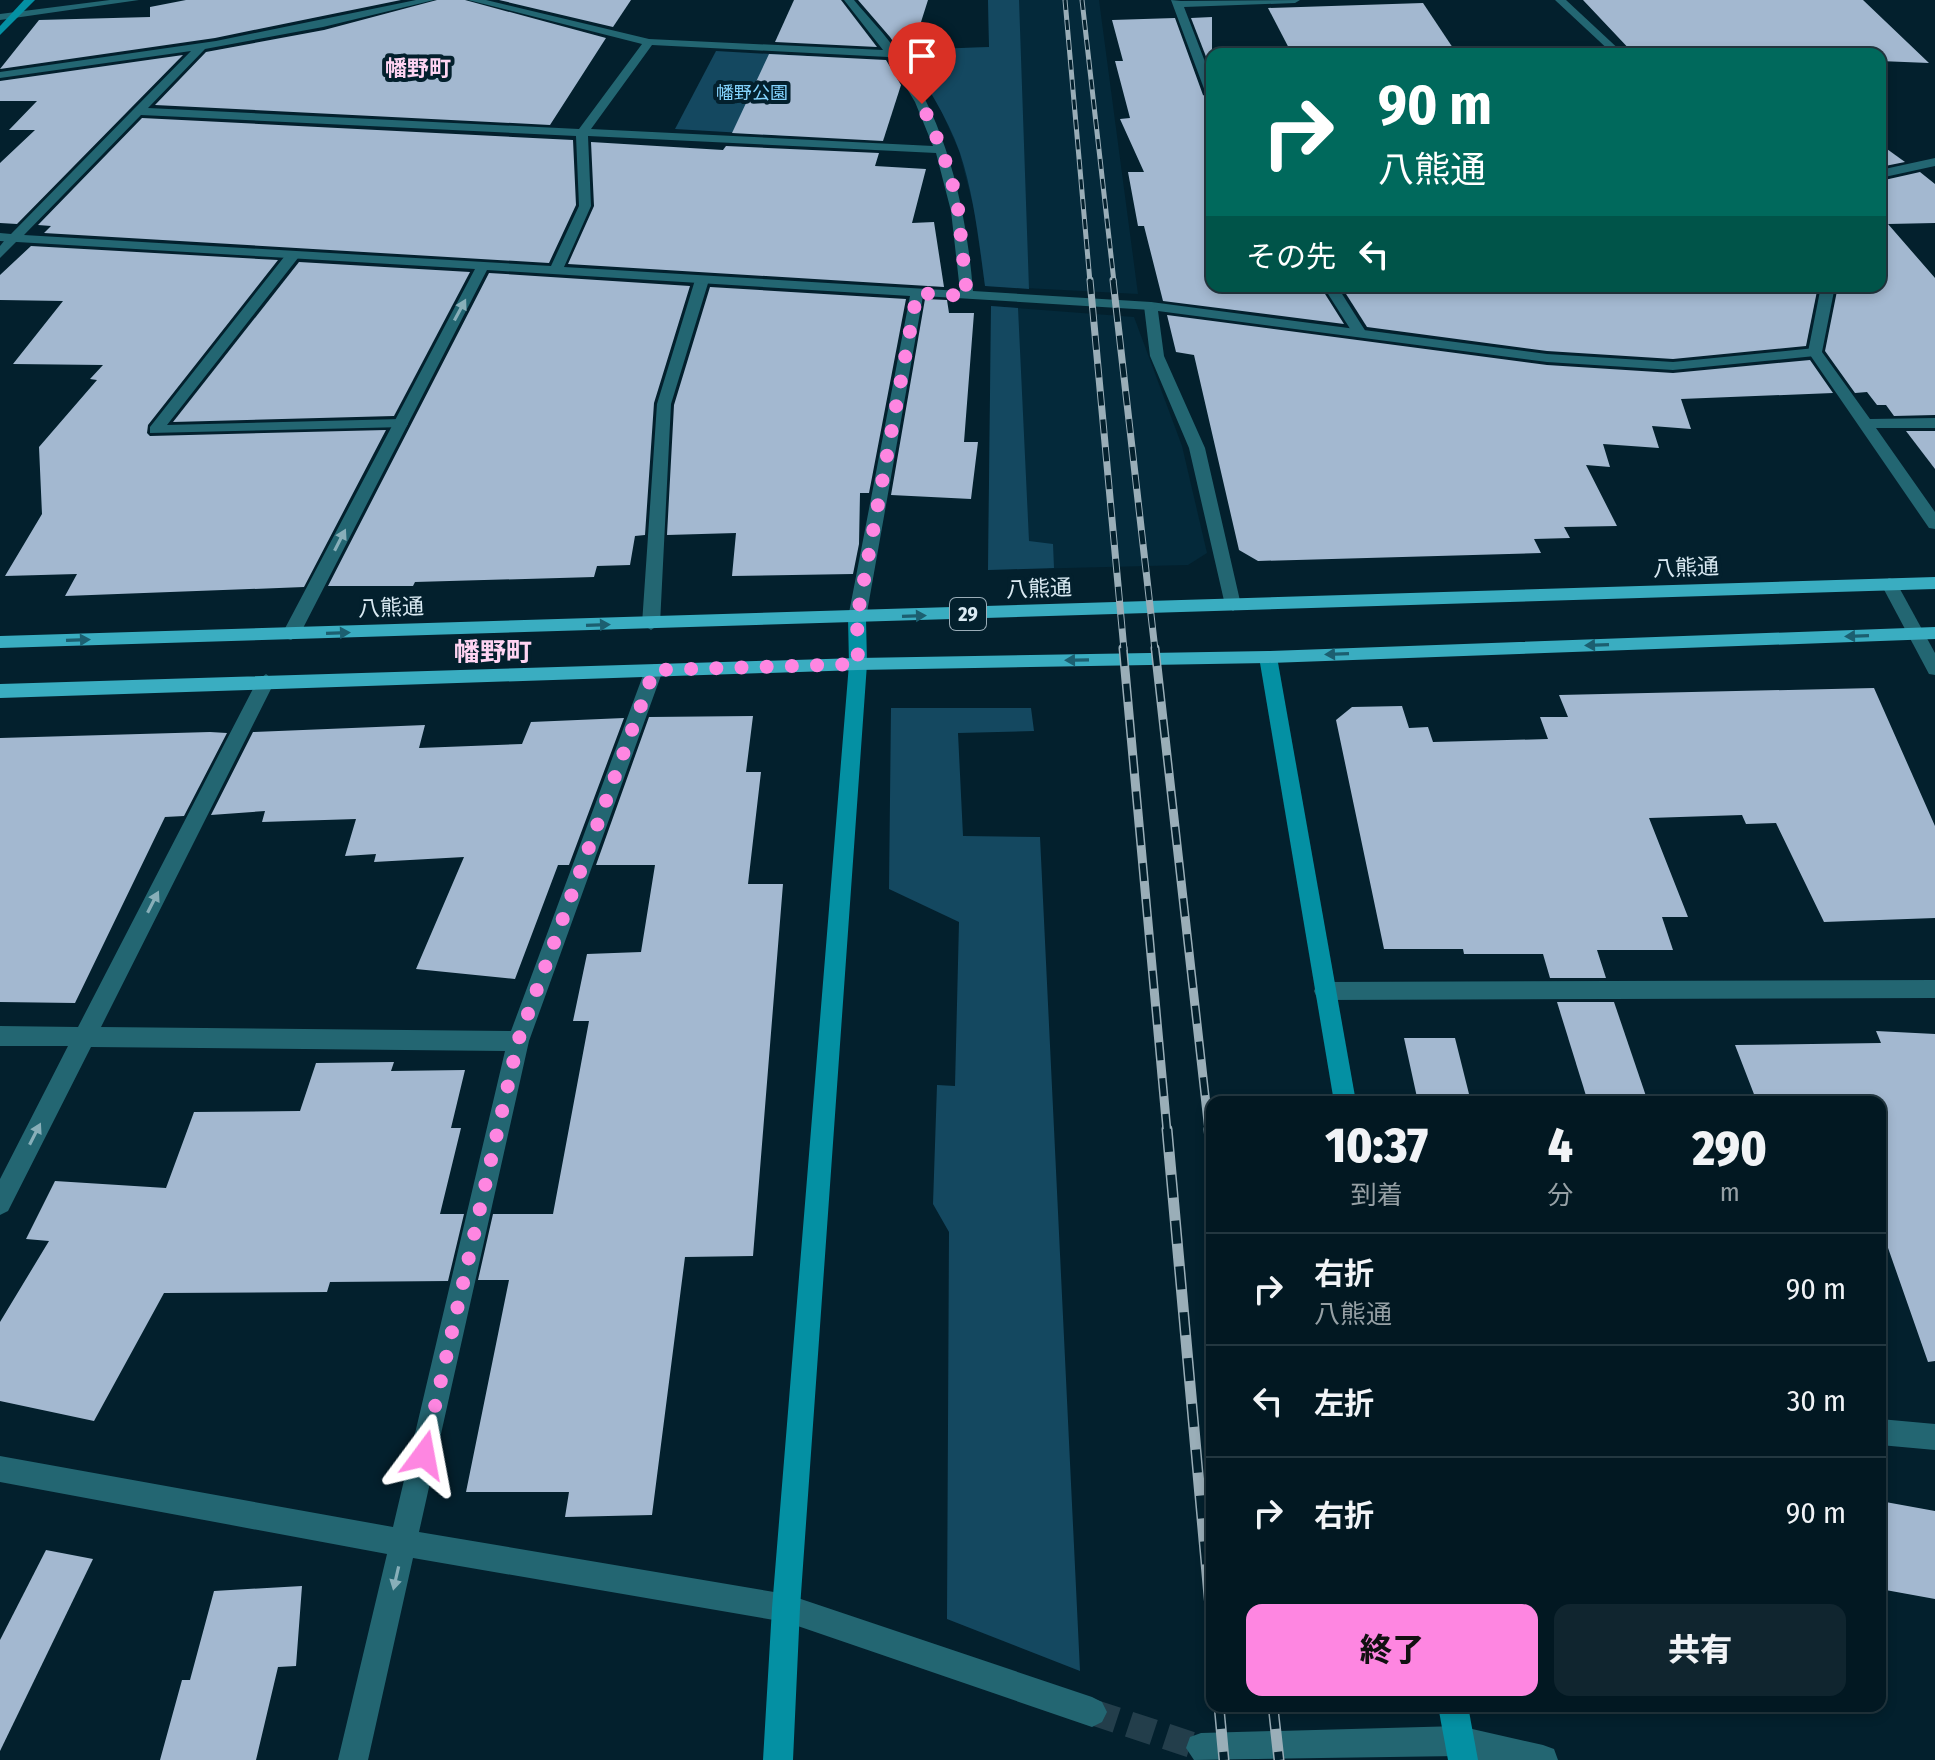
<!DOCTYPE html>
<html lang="ja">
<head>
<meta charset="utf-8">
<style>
  body { margin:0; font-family:"Fira Sans Condensed","Noto Sans JP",sans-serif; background:#10252f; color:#f1f3f6; height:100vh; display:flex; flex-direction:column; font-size:30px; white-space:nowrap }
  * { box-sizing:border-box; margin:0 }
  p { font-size:26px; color:#96a0a5 }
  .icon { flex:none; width:44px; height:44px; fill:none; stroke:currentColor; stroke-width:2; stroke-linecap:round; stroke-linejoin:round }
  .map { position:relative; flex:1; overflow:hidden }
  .details { position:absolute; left:1206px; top:1096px; width:680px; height:616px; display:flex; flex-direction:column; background:#021822; border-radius:16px; box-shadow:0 4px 12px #0003,0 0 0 2px #233740 }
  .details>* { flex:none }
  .banner { position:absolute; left:1206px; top:48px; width:680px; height:244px; border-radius:16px; box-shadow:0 4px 12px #0003,0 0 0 2px #233740; background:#00695c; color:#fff; overflow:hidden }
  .pin { position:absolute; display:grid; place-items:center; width:68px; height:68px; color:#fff; margin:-82px -34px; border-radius:50% 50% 50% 0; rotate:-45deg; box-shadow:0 0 8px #0007 }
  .pin .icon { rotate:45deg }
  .me { position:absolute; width:88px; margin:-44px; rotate:13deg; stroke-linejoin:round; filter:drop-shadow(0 0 6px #0008) }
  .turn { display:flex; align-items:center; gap:28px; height:168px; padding:0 40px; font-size:36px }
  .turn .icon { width:104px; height:104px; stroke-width:2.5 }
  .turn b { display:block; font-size:56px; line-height:68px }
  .then { display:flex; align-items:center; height:76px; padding:0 40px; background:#0003; gap:16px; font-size:30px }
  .eta { display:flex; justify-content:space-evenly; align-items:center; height:136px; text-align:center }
  .eta b { font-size:48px; font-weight:800; line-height:56px }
  .action { display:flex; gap:16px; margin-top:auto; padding:16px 40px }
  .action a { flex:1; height:92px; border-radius:16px; background:#fe86e1; color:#111; font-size:32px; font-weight:800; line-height:92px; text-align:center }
  .action a+a { background:#10252f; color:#f1f3f6 }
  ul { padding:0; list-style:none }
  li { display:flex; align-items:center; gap:24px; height:112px; padding:0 40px; border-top:2px solid #233740 }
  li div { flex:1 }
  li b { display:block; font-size:30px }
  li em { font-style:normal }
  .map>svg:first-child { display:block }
  .built { fill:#04293a }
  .green { fill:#144860 }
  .building { fill:#a3b8d0 }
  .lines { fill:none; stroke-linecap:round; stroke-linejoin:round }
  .street-tunnel { stroke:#233e4b; stroke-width:26; stroke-dasharray:26 13; stroke-linecap:butt }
  .lane { fill:#236672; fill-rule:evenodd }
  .street { fill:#236672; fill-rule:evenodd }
  .secondary { fill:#0490a3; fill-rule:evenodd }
  .primary { fill:#3aadc1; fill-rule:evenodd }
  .rail-far3-casing { stroke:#9aaeb8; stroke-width:5 }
  .rail-far2-casing { stroke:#9aaeb8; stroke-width:7 }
  .rail-far1-casing { stroke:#9aaeb8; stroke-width:9 }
  .rail-casing { stroke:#9aaeb8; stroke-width:11 }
  .rail-far3 { stroke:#03202d; stroke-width:3; stroke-dasharray:10; stroke-linecap:butt }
  .rail-far2 { stroke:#03202d; stroke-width:5; stroke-dasharray:14; stroke-linecap:butt }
  .rail-far1 { stroke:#03202d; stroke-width:6; stroke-dasharray:18; stroke-linecap:butt }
  .rail { stroke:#03202d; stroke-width:8; stroke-dasharray:23; stroke-linecap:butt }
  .oneway { fill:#88afb9 }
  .oneway2 { fill:#1c5f70 }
  .route { stroke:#fe86e1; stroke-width:14; stroke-dasharray:0 25.2 }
  .labels { text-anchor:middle; stroke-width:8; stroke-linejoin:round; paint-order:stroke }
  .far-park-label { font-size:18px; fill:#85d5ff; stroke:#03202d }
  .shield { fill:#03202d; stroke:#9aadb8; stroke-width:2 }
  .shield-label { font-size:20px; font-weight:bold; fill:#daeaf3 }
  .far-quarter-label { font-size:22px; font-weight:bold; fill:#fed4f2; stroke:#03202d }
  .street-label { font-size:22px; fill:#daeaf3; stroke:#03202d }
  .quarter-label { font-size:26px; font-weight:bold; fill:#fed4f2; stroke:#03202d }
</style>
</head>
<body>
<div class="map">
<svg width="1935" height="1760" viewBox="0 0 1935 1760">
  <rect width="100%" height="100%" fill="#03202d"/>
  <!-- built -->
  <g class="built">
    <path d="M988,0H1099L1138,294L985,286L974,209L959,151L936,99L904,50L989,47Z"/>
    <path d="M991,306L1134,317L1182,446L1207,553L1188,565L988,570Z"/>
  </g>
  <!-- green -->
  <g class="green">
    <path d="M988,0H1019L1029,289L985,286C979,241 974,196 960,153C947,116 925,83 904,50L989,47Z"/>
    <path d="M716,51L825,57L793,136L675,129Z"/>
    <path d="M991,306L1018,308L1029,541L1053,544L1054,568L988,570Z"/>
    <path d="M891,708H1031L1034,731L958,733L963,836L1040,837L1080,1671L947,1619L949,1232L933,1204L937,1085L955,1086L959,922L889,889Z"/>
  </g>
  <!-- building -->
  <g class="building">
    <path d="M186,0H401L215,38L0,69L39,20L150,17V7Z"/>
    <path d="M437,0H465L606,38L550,125L155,105L206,52L324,30Z"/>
    <path d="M499,0H631L613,27Z"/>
    <path d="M794,0H841L877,47L775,42Z"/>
    <path d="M858,0H928L908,63L890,37Z"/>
    <path d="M1583,0H1863L1929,63L1880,61V54H1634Z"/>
    <path d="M1423,3L1457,54H1292L1268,8Z"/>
    <path d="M1212,17V72L1191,18Z"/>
    <path d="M1175,18L1203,95L1212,100V286H1320L1344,324L1163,301L1144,226H1138L1128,172H1144L1120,119L1130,118L1115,61H1123L1112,20Z"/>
    <path d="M769,54L886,60L901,85L883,141L732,133Z"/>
    <path d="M183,55L17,224L0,223V163L35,130H9L37,101H0V81Z"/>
    <path d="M142,118L573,140L576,205L549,263L44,233L51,226L38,225Z"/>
    <path d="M591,142L723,150L726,146L879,153L875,166L926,169L912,223L934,222L944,287L568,264L594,206Z"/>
    <path d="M1880,144L1905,162L1880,167Z"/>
    <path d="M1920,172L1935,184V223L1888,224L1935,278V415L1894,416L1886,405H1877L1867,392L1855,393L1825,351L1838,286H1880V181Z"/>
    <path d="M31,246L278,260L148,425L147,433L150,436L386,430L304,587L65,596L77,574L5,576L42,514L39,447L97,380L90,379L103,365L13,364L63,301L0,300V275Z"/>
    <path d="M299,262L470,272L394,416L173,422Z"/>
    <path d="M489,273L690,286L654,403L645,535L635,536L630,565L597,566L594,577L415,582L413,586H328Z"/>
    <path d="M1341,286H1818L1806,346L1673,359L1547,351L1367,327Z"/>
    <path d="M710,287L906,299L869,493H860L859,544L853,574L732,576L736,533L667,535L674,405Z"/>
    <path d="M925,299L947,300L949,313H974L964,442H978L971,499L891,495Z"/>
    <path d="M1167,315L1547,365L1673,373L1810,360L1833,393L1681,399L1691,429L1652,426L1659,448L1603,444L1610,467L1586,465L1617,526L1564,527L1570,538L1534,539L1541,553L1258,561L1239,550L1194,355L1176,352Z"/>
    <path d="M1906,431H1935V469Z"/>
    <path d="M1874,688L1935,826V918L1824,922L1776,823L1746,824L1742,815L1649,818L1688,917H1662L1673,950H1597L1606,978H1550L1543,954H1464L1463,949H1384L1336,720L1352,707L1402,706L1409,728L1428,727L1433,742L1548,739L1540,717H1568L1559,695Z"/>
    <path d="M753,716L746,772H761L748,884H783L753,1256L685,1257L652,1515L565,1517L569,1492H466L509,1280H478L493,1214H553L589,1021H573L587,954L641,952L655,865H596L649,717Z"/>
    <path d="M624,718L569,865H558L515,979L416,969L464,857L374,862L376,854L345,856L356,819L262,822L265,811L211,815L253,732L425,725L419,748L522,744L531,722Z"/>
    <path d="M210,732L227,733L184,816L165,817L75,1003L0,1002V738Z"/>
    <path d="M1557,1002H1614L1648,1102H1588Z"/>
    <path d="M1876,1031L1935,1034V1361L1928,1362L1880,1225V1102H1757L1735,1045L1881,1043Z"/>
    <path d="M1404,1038H1455L1471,1102H1418Z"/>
    <path d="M394,1062L391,1071L465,1070L451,1128H461L440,1214H464L448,1281L330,1282L327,1292L164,1293L94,1421L0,1401V1322L49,1241L26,1239L55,1181L166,1188L194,1112L300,1111L316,1063Z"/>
    <path d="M1880,1501L1935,1511V1599L1880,1589Z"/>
    <path d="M46,1550L93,1559L0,1751V1640Z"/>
    <path d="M302,1586L296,1666L278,1667L256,1760H160L182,1680H190L214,1591Z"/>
  </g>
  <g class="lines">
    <!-- street-tunnel -->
    <path class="street-tunnel" d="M1092,1712L1201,1748"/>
    <!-- lane -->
    <g class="lane">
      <path d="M1935,158V166L1880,178V170Z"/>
      <path d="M9,235L20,238L0,258V246Z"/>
      <path d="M293,251L300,255L298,258L167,425L401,419L408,424L406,427L150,433V427L288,252Z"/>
      <path d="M702,276L709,280L671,404L660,624L651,630L642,624L657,404L695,280Z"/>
      <path d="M1151,302L1547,354L1673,362L1815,348L1822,352L1815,356L1673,370L1547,362L1158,311L1164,356L1205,448L1241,605L1233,611L1225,605L1189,448L1150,356L1144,306Z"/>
    </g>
    <!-- street -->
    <g class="street">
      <path d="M110,0H139L0,20V14Z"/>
      <path d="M416,0H434L323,27L205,49L148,108L579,129L642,44L468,0H486L649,39L883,50L844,0H854C868,17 885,34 897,52C946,121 966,205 973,291L1151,302L1158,306L1151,310L923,296L866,618L857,624L848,618L910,296L487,270L300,634L291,640L285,638L282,634L475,269L0,241V233L11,234L191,51L0,78V72L216,41ZM652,45L888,57L915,102L933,146L591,129ZM141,115L576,136L579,206L551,266L24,235ZM588,136L936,153L951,211L960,291L564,267L591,206Z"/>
      <path d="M1171,0L1181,1L1300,0L1295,3L1184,7L1212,80V97L1206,94Z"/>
      <path d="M1555,0H1566L1624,54H1613Z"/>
      <path d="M1323,286H1337L1366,332L1364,335H1354Z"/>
      <path d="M1821,286H1835L1822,352L1870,419L1935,418V428H1876L1935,512V529L1929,528L1808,352Z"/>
      <path d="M1889,578L1895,580L1935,653V675L1929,674L1881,584Z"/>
      <path d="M654,664L663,670L529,1041L419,1532L786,1594L1092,1697L1102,1702L1107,1712L1102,1722L1092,1727L786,1622L413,1558L368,1760H338L387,1554L0,1482V1456L393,1527L505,1051L91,1047L8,1211L0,1215V1179L68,1046H0V1026L78,1027L257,681L266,674L275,681L101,1027L511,1031L645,670Z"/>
      <path d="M1935,980V998L1325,1000L1317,998L1314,991L1317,984L1325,982Z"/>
      <path d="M1880,1419L1935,1424V1450L1880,1445Z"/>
      <path d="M1459,1726L1543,1745L1554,1749L1558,1760H1477L1459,1756L1194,1760L1186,1748L1190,1737L1201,1733Z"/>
    </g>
    <!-- secondary -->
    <g class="secondary">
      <path d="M24,0H35L0,35V26Z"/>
      <path d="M857,612L866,618L867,664L800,1608L793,1760H763L772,1608L849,664L848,618Z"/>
      <path d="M1268,651L1277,657L1356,1102H1334L1259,657Z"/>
      <path d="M1438,1706H1468L1478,1760H1448Z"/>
    </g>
    <!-- primary -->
    <g class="primary">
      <path d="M1935,577V589L0,648V636Z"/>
      <path d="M1935,627V639L1268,663L858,670L0,698V684L858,658L1268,651Z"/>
    </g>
    <defs>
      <g id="rail-far3">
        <path d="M1065,0L1090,282"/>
        <path d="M1082,0L1114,282"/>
      </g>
      <g id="rail-far2">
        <path d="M1090,280L1124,650"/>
        <path d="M1113,280L1155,650"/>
      </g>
      <g id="rail-far1">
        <path d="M1123,648L1167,1131"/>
        <path d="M1155,648L1209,1131"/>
      </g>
      <g id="rail">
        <path d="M1167,1129L1212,1629"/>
        <path d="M1209,1129L1212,1160"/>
        <path d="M1219,1706L1224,1760"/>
        <path d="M1273,1706L1279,1760"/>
      </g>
    </defs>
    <!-- rail-far3 casing -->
    <use href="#rail-far3" class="rail-far3-casing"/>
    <!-- rail-far2 casing -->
    <use href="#rail-far2" class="rail-far2-casing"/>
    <!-- rail-far1 casing -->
    <use href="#rail-far1" class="rail-far1-casing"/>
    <!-- rail casing -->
    <use href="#rail" class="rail-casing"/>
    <!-- rail-far3 -->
    <use href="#rail-far3" class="rail-far3"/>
    <!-- rail-far2 -->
    <use href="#rail-far2" class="rail-far2"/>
    <!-- rail-far1 -->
    <use href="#rail-far1" class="rail-far1"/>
    <!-- rail -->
    <use href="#rail" class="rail"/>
  </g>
  <!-- one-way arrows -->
  <defs><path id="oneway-solid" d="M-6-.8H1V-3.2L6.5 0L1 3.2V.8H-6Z" transform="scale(2)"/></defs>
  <g class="oneway">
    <use href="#oneway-solid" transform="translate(460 310) rotate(-62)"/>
    <use href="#oneway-solid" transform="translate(340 540) rotate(-63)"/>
    <use href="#oneway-solid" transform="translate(153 902) rotate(-63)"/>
    <use href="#oneway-solid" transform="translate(35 1134) rotate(-63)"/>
    <use href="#oneway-solid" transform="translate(396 1578) rotate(103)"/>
  </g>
  <g class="oneway2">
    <use href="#oneway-solid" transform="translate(914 616) rotate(-2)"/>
    <use href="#oneway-solid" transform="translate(598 625) rotate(-2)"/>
    <use href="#oneway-solid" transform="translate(338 633) rotate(-2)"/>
    <use href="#oneway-solid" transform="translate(1857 636) rotate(178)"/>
    <use href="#oneway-solid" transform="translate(78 640) rotate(-2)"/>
    <use href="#oneway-solid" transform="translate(1597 645) rotate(178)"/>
    <use href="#oneway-solid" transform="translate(1337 654) rotate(178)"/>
    <use href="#oneway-solid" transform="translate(1077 660) rotate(179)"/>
  </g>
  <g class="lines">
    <!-- route -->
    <path class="route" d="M424,1455L518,1041L654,670L858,664L857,618L917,293L967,296L957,199L942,150L922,104"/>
  </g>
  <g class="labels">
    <!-- far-park labels -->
    <g class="far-park-label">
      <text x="752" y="99">幡野公園</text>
    </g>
    <!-- shield labels -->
    <rect class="shield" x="950" y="598" width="36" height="32" rx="6"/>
    <g class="shield-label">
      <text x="968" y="621">29</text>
    </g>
    <!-- far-quarter labels -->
    <g class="far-quarter-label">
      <text x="418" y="76">幡野町</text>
    </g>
    <!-- street labels -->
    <g class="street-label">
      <text transform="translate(1686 567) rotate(-2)" y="8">八熊通</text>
      <text transform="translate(1039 588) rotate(-2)" y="8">八熊通</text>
      <text transform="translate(391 607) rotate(-2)" y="8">八熊通</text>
    </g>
    <!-- quarter labels -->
    <g class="quarter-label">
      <text x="493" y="661">幡野町</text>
    </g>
  </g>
</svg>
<div class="pin" style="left:922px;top:104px;background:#d93025"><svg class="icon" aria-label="arrive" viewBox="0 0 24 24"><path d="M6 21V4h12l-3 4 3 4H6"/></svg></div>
<svg class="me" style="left:424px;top:1455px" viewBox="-20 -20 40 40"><path d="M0-17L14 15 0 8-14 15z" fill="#fe86e1" stroke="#fff" stroke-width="4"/></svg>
<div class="banner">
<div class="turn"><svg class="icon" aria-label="right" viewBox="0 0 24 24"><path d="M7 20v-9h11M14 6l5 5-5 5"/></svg><div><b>90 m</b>八熊通</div></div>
<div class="then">その先<svg class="icon" aria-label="left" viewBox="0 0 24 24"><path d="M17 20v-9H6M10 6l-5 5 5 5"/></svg></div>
</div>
<section class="details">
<div class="eta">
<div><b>10:37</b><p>到着</p></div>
<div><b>4</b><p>分</p></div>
<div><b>290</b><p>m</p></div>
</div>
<ul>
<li><svg class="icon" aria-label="right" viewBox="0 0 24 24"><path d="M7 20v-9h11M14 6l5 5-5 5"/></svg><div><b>右折</b><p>八熊通</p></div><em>90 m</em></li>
<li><svg class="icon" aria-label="left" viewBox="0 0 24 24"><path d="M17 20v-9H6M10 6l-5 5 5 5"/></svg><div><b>左折</b></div><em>30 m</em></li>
<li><svg class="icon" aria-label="right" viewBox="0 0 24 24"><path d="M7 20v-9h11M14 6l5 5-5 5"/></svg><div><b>右折</b></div><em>90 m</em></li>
</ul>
<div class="action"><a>終了</a><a>共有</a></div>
</section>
</div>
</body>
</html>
